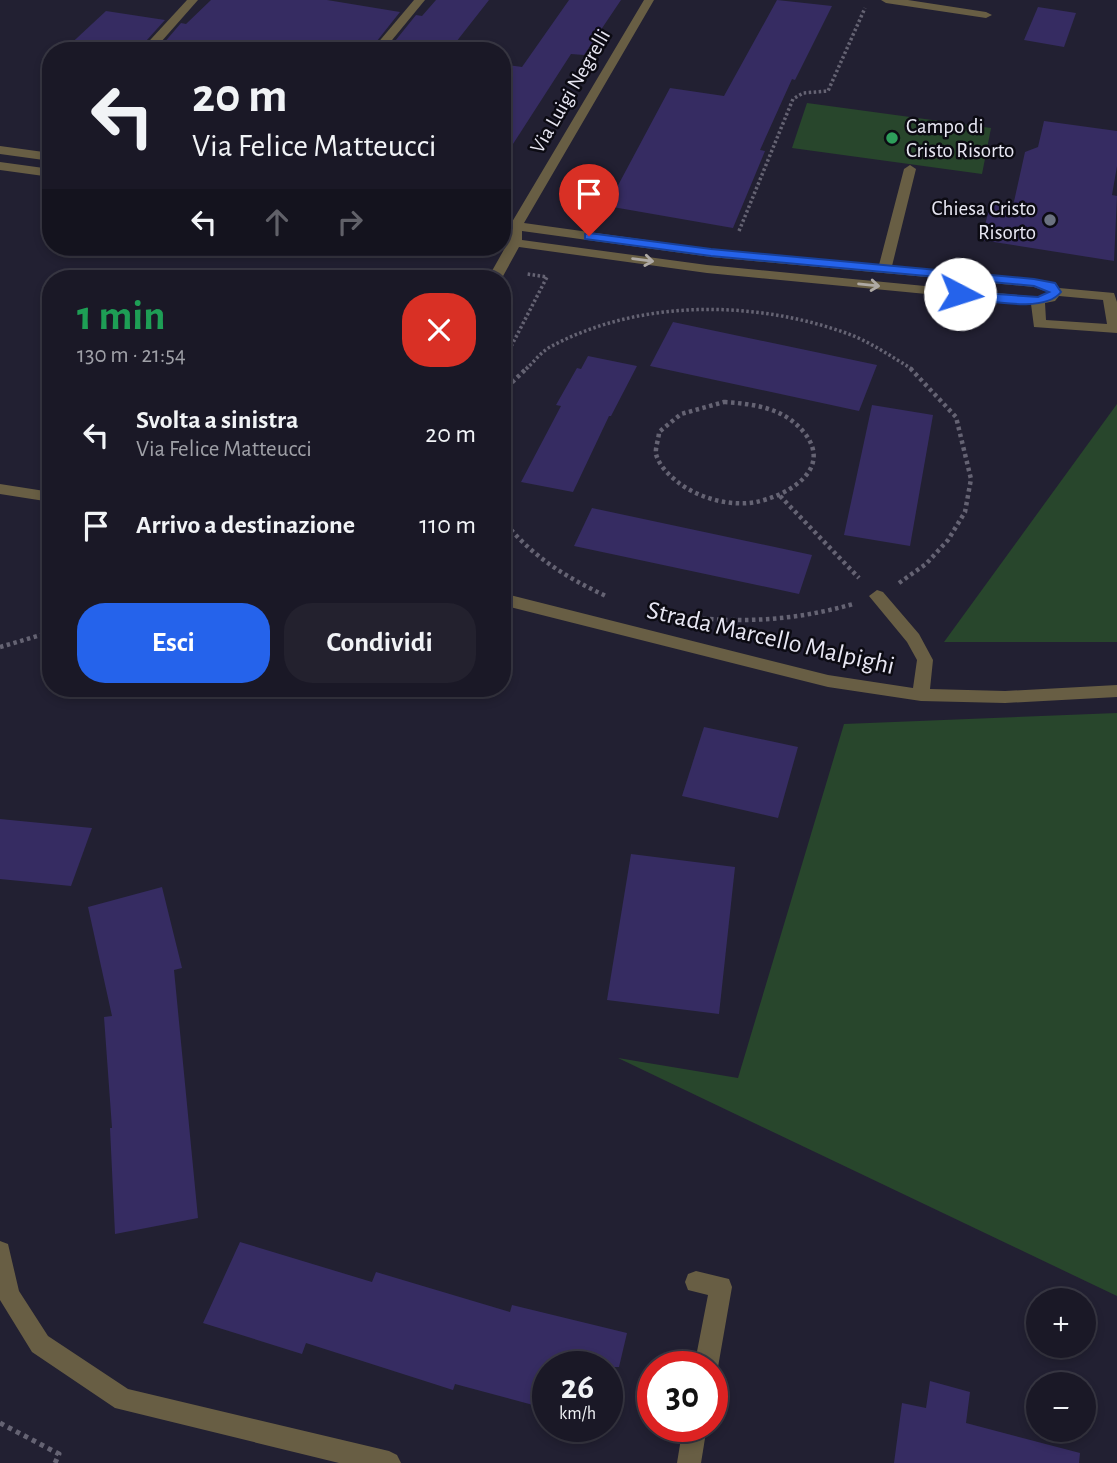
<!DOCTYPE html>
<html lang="it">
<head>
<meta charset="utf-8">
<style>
  body { margin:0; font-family:"Alegreya Sans",sans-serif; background:#23212e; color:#f1f3f6; height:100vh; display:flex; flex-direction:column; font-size:26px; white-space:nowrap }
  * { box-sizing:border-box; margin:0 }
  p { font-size:23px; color:#9fa0a7 }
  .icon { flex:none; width:38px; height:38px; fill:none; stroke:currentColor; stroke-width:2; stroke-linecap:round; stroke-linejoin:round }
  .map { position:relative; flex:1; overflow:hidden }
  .drawer { position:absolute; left:42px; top:270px; width:469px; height:427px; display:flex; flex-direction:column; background:#1a1826; border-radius:28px; box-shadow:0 4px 10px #0003,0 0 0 2px #383743 }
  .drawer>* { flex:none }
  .top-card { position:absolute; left:42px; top:42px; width:469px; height:214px; border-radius:28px; box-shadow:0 4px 10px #0003,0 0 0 2px #383743; background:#1a1826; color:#f1f3f6; overflow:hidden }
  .tools { position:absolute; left:1026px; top:1288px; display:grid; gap:14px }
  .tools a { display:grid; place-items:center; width:70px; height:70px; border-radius:50%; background:#1a1826; box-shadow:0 4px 10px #0003,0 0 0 2px #383743; font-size:35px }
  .speed { position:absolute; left:532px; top:1351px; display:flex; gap:14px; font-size:35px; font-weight:700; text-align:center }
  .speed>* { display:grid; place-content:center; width:91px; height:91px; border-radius:50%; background:#1a1826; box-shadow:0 4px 10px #0003,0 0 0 2px #383743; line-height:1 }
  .speed small { font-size:18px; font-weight:400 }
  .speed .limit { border:10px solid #d22; background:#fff; color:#111 }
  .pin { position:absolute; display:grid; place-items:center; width:60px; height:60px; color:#fff; margin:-72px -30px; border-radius:50% 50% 50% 0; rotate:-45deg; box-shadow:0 0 7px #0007 }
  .pin .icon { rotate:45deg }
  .me { position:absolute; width:77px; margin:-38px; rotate:95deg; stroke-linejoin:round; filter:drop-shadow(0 0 5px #0008) }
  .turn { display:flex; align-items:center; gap:24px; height:147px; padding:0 35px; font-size:32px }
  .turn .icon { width:91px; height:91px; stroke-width:2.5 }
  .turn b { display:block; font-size:49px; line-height:60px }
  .lanes { display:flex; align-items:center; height:66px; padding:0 35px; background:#0003; justify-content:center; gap:35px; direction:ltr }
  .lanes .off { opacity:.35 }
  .round { display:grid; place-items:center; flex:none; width:74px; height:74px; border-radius:28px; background:#23212e }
  .headline { display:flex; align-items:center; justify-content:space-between; height:119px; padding:0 35px }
  h1 { font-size:42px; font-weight:700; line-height:52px; color:#1e9e55 }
  .button { display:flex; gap:14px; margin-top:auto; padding:14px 35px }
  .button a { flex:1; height:80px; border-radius:28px; background:#2563eb; color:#fff; font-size:28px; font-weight:700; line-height:80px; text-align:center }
  .button a+a { background:#23212e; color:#f1f3f6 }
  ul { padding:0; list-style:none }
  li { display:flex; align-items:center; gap:21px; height:91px; padding:0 35px }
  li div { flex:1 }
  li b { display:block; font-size:26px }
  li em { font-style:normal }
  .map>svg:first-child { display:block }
  .green { fill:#28462c }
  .building { fill:#362c62 }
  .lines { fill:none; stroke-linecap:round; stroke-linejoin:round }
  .path-far2 { stroke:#656373; stroke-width:3.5; stroke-dasharray:2.5 2.5; stroke-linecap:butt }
  .path-far1 { stroke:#656373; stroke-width:4.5; stroke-dasharray:3.5 3.5; stroke-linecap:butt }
  .path { stroke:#656373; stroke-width:5; stroke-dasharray:4.5 4.5; stroke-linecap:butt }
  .minor { fill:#685e44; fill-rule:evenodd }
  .oneway { stroke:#aea9a4 }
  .route { fill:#2563eb; stroke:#184099; stroke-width:2 }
  .leisure-dot { fill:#2e9e5b; stroke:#0c0b13; stroke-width:2.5 }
  .worship-dot { fill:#6b7280; stroke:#0c0b13; stroke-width:2.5 }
  .labels { text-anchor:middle; stroke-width:5; stroke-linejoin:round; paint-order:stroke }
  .far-street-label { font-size:21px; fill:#e8e7f3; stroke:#0c0b13 }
  .far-poi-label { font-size:21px; fill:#e8e7f3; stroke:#0c0b13; text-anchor:start }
  .street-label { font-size:26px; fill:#e8e7f3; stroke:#0c0b13 }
</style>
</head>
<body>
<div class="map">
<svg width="1117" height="1463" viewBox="0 0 1117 1463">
  <rect width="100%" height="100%" fill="#222032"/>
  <!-- green -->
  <g class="green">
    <path d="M807,103L991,128L982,174L792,148Z"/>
    <path d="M1117,404V642H944Z"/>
    <path d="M1117,713V1296L618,1058L738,1078L844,724Z"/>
  </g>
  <!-- building -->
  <g class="building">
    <path d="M211,0H327L400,12L369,51H157L181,23L186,24Z"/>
    <path d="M436,0H489L449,51H387L416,15L422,16Z"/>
    <path d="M569,0H621L584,55L571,54L502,161V64L522,67Z"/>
    <path d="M777,0L832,6L795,80L792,79L760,150L765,151L733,228L607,206L670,88L724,96Z"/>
    <path d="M1038,7L1076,13L1064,47L1024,40Z"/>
    <path d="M106,11L165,20L137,51H63Z"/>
    <path d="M1044,121L1117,131V166L1112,195L1117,196L1114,261L981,240L991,202L1013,206L1025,152L1038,147Z"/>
    <path d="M673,322L877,365L859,411L650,366Z"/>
    <path d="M588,356L637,366L611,416H609L573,492L521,482L561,406L556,405L577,368L581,369Z"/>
    <path d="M872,405L933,415L910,546L844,535Z"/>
    <path d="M592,508L812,555L799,594L574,546Z"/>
    <path d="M704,727L798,747L778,818L682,796Z"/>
    <path d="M0,819L92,828L71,886L0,879Z"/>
    <path d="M631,854L735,867L719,1014L607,1000Z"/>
    <path d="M162,887L182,968L174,970L198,1218L115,1234L110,1128H112L104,1017L112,1016L88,907Z"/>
    <path d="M240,1242L372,1282L376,1272L510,1312L512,1305L627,1333L619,1367H548V1409L455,1384L453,1390L306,1343L302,1354L203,1323Z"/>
    <path d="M930,1381L970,1392L966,1423L1080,1453L1079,1463H894L902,1403L926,1408Z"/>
  </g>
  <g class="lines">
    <!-- path-far2 -->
    <g class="path-far2">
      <path d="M739,231L793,99L803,93L828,91L865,8"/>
      <path d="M502,364L547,277L527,274"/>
      <path d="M526,369C534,362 541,352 550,347C639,299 753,300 846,333C869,341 892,357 912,369"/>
    </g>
    <!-- path-far1 -->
    <g class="path-far1">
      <path d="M502,392L528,367"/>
      <path d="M724,402C755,404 786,408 806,435C832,471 786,496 756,502C730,507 699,498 679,483C670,476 659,466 656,454C655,448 659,438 659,432L681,414Z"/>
      <path d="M780,496L859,578"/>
      <path d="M502,519C530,555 565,577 606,596"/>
      <path d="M899,583L926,564L948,540L965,512L971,479L956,417L909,367"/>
      <path d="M696,618C750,623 801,619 853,604"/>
      <path d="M0,647L51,632"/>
    </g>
    <!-- path -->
    <path class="path" d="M0,1423L59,1454L55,1463"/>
    <!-- minor -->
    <g class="minor">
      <path d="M187,0H198L153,51H140Z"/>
      <path d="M414,0H425L383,51H371Z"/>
      <path d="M644,0H654L524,223L711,249L879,265L904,169L910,165L916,169L892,266L1034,279L1056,283L1059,288L1114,293L1117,302V333L1034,327L1031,304L707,273L519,247L502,278H488L506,246L502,245V237L509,238V229L502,228V220L512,222ZM522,231L711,257L1034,287L1048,292L1038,297L707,265L522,240ZM1059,296L1103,300L1107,324L1046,320L1045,303L1055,301Z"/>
      <path d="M881,0H908L986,12L992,15L986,18L886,3Z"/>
      <path d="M0,146L51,153V161L0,154Z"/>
      <path d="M0,162L51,169V177L0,170Z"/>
      <path d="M0,484L51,492V502L0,494Z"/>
      <path d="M877,590L883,592L919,634L933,660L930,689L1005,691L1117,685V697L1005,703L921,701L828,687L502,605V593L828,675L913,688L917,660L907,642L869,596Z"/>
      <path d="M0,1241L8,1244L19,1291L48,1336L128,1389L389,1451L397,1455L401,1463H339L115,1408L32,1352L0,1300Z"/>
      <path d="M696,1271L729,1279L732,1287L718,1367L712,1376V1367H694L708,1295L688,1290L685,1282L688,1274Z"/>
      <path d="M683,1426H707L701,1463H677Z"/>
    </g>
  </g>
  <!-- one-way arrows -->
  <defs><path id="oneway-shaft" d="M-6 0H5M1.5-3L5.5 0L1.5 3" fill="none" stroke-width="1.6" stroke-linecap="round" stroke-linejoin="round" transform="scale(1.75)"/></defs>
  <g class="oneway">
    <use href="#oneway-shaft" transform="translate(643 260) rotate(8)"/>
    <use href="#oneway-shaft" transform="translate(869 285) rotate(6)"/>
  </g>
  <!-- route -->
  <path class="route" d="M589,233L711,249L1034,279L1055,283L1061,292C1044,314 987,300 960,298L956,296V291L1038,297L1049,292L1034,286L711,256L585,239V234Z"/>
  <!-- markers -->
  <circle class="leisure-dot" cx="892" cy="138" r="7"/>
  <circle class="worship-dot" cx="1050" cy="220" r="7"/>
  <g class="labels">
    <!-- far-street labels -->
    <g class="far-street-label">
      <text transform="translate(570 91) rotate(-60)" y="7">Via Luigi Negrelli</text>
    </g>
    <!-- far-poi labels -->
    <g class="far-poi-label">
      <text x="906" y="133">Campo di<tspan x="906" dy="24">Cristo Risorto</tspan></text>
      <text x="1036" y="215" text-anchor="end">Chiesa Cristo<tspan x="1036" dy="24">Risorto</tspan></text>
    </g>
    <!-- street labels -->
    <g class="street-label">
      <text transform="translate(771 637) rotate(13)" y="9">Strada Marcello Malpighi</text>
    </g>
  </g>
</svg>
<div class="tools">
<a>+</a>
<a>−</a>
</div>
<div class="speed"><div>26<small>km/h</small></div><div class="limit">30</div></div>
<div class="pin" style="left:589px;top:236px;background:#d93025"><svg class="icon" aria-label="arrive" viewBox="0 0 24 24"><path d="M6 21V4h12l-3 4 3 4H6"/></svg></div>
<svg class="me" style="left:960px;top:294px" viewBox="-20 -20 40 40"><circle r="19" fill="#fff"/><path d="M0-13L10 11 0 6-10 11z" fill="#2563eb"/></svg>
<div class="top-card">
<div class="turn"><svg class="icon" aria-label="left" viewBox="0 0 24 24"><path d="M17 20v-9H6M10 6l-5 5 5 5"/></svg><div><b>20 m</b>Via Felice Matteucci</div></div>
<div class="lanes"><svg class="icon" aria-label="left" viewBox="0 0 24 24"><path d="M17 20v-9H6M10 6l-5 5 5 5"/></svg><svg class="icon off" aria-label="ahead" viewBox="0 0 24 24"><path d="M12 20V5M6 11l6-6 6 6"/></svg><svg class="icon off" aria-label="right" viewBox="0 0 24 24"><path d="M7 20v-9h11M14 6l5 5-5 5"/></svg></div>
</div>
<section class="drawer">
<div class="headline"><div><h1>1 min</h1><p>130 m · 21:54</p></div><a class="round" style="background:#d93025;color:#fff"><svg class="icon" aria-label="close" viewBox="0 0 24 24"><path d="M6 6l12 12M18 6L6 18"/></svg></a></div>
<ul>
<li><svg class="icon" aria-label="left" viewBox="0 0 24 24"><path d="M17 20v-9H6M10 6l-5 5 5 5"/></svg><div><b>Svolta a sinistra</b><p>Via Felice Matteucci</p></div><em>20 m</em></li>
<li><svg class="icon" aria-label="arrive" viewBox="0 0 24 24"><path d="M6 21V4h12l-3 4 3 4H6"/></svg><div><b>Arrivo a destinazione</b></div><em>110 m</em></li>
</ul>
<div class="button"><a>Esci</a><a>Condividi</a></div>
</section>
</div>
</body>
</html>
